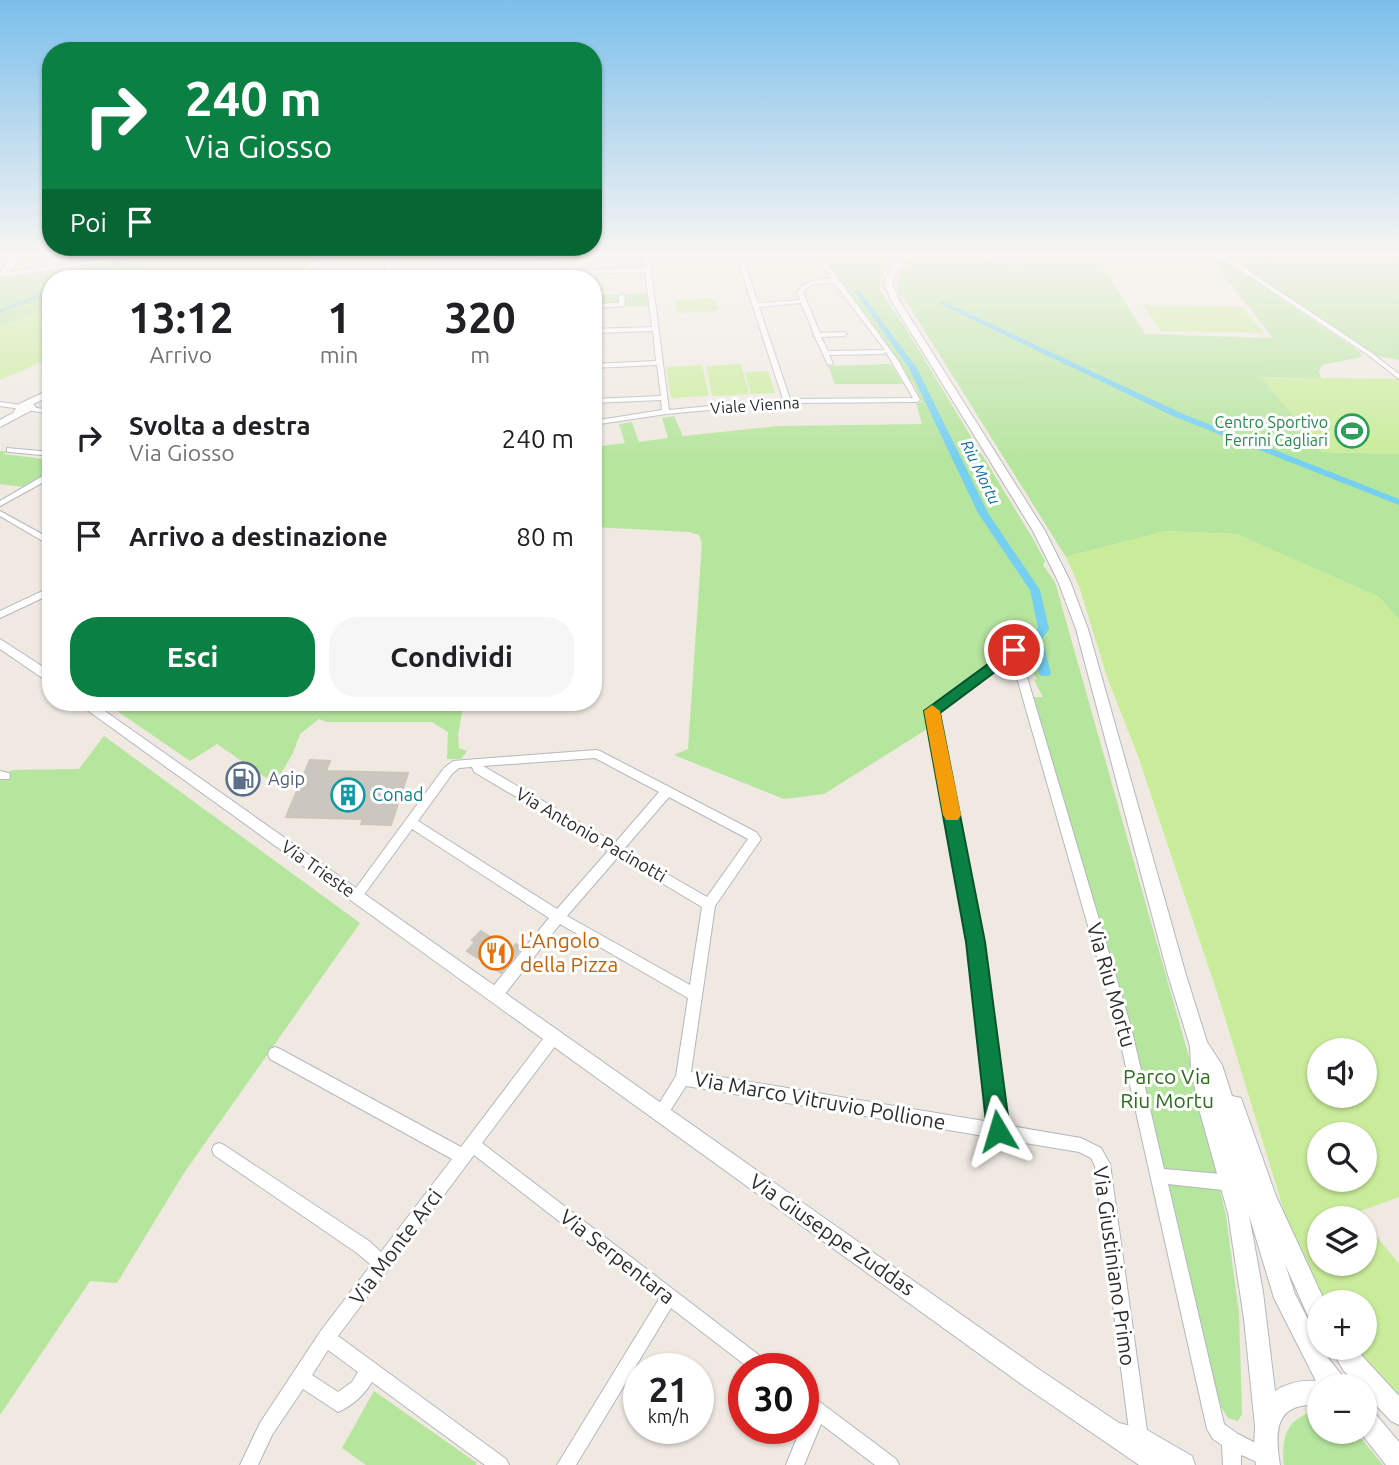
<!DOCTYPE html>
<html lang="it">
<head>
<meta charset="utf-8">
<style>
  body { margin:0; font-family:Ubuntu,sans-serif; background:#f6f6f6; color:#202124; height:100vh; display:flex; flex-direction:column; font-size:26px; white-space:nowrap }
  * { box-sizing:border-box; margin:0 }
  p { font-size:23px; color:#757577 }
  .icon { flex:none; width:38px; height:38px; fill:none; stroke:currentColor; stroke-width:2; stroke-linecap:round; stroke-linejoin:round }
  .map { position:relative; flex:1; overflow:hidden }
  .sheet { position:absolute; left:42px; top:270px; width:560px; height:441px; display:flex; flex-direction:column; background:#fff; border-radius:28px; box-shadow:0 2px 5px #0004 }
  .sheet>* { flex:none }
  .hud { position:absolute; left:42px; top:42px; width:560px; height:214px; border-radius:28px; box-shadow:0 2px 5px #0004; background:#0b8043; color:#fff; overflow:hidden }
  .buttons { position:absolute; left:1307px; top:1038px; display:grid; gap:14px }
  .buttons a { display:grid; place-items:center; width:70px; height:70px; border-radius:50%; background:#fff; box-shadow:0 2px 5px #0004; font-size:35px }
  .speed { position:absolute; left:623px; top:1353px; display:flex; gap:14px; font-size:35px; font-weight:700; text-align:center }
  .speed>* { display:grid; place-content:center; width:91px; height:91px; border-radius:50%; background:#fff; box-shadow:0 2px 5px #0004; line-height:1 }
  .speed small { font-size:18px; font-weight:400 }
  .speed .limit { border:10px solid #d22; background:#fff; color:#111 }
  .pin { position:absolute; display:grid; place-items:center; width:60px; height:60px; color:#fff; margin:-30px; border:4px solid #fff; border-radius:50%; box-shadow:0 2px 7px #0007 }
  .me { position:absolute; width:77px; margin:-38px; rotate:353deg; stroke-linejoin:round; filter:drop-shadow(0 0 5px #0008) }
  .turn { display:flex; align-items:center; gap:24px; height:147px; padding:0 28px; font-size:32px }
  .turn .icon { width:91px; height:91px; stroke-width:2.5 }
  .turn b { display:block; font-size:49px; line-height:60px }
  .then { display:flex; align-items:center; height:66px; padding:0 28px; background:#0003; gap:14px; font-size:26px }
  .eta { display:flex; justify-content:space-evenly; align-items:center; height:119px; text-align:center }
  .eta b { font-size:42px; font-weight:600; line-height:49px }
  .cta { display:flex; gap:14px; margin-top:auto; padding:14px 28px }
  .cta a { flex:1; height:80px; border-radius:28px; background:#0b8043; color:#fff; font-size:28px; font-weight:600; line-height:80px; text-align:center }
  .cta a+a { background:#f6f6f6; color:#202124 }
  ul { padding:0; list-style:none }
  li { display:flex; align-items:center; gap:21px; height:98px; padding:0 28px }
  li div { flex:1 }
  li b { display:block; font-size:26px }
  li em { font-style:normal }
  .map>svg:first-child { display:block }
  .green { fill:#b6e59e }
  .pitch { fill:#c9ec9a; fill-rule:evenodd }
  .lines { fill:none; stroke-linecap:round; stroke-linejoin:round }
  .stream { stroke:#75cff0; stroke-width:2 }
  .canal { fill:#75cff0; fill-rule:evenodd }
  .building { fill:#cbc7bf; stroke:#cbc5ba; stroke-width:2 }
  .street-casing { stroke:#b4b7c1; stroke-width:2 }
  .secondary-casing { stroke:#b4b7c1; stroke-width:2 }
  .street { fill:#fff; fill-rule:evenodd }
  .secondary { fill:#fff; fill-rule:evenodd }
  .route { fill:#0b8043; stroke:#07532c; stroke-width:2 }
  .slow { fill:#f59e0b }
  .labels { text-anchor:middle; stroke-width:6; stroke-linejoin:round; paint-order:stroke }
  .far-street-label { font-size:16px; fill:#2e2e2e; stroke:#fff }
  .far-leisure-label { font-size:16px; fill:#27864d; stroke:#fff; text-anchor:end }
  .far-water-label { font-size:16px; font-style:italic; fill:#0d6fa3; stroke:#fff }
  .service-label { font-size:18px; fill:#4e5e75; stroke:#fff; text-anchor:start }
  .culture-label { font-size:18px; fill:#0d838f; stroke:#fff; text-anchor:start }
  .street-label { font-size:18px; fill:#2e2e2e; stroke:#fff }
  .near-food-label { font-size:21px; fill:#c56008; stroke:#fff; text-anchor:start }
  .near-street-label { font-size:21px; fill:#2e2e2e; stroke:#fff }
  .near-park-label { font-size:21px; fill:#2c6e1b; stroke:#fff }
</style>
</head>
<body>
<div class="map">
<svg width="1399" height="1465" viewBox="0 0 1399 1465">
  <rect width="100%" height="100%" fill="#efe9e1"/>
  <!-- green -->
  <g class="green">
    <path d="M127,255H150L145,258L165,255H228L211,262L169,263L138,269L117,278H51V306L0,327V279L106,264Z"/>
    <path d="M822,255H896L881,277L879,290L903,324L1036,544L1045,561L1043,565L1055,582L1196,1082L1226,1216L1239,1313L1242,1414L1238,1421L1228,1418L1221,1407L1034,697H1043L1034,680L1037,679L1021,651L1013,648L1006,650L928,708L932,726L824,794L784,799L674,755L688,749L702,543L699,535L689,532L593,527V447L625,443L619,424L632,422L639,442L668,438L662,418L674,416L683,436L778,426L922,424L916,403L922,402L914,385Z"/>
    <path d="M918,255H972L993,263L1011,265L1025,264L1040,255H1095L1145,334L1273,338L1208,255H1217L1360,352L1361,357L1322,365L1319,371L1321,378L1262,377L1322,452L1399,454V620L1379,597L1236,534L1166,531L1066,557L904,298L899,296C892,277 905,266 918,255Z"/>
    <path d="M1225,255H1399V360L1378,356Z"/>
    <path d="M647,294L648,307L593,305V295Z"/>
    <path d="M891,364L903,384H835L828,366Z"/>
    <path d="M0,451H6L4,454L51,460V472L24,487L0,484Z"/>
    <path d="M104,702H464L458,735L459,748L467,751L461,759H447L448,732L432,722H326L319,719L300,734L293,753L275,784L217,744L190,761Z"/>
    <path d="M104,736L360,923L184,1173L117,1283L90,1281L0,1415V781L12,770L79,769Z"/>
    <path d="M374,1391L477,1463L476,1465H366L342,1448Z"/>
    <path d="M1314,1412L1319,1413L1320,1432H1356L1383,1465H1284C1281,1439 1286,1418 1314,1412Z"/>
  </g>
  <!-- pitch -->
  <g class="pitch">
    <path d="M228,255H295L318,261L281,278L249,273V278H117C135,271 153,264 172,263C193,261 209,263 228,255Z"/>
    <path d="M714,298L719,311L677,313L674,300Z"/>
    <path d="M1143,305L1242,307L1264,333L1161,331Z"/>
    <path d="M51,306V358L0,380V327Z"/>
    <path d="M741,364L749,394L712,396L706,366Z"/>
    <path d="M702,365L709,396L671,398L666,367Z"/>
    <path d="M768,371L775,393L751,394L745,372Z"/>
    <path d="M1261,377L1399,379V454L1322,452Z"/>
    <path d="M1166,531L1236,534L1379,597L1399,620V1197L1358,1212L1362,1218H1320V1264H1365V1222L1399,1264V1400L1353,1348H1365V1302H1322L1288,1224L1218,995L1138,756L1107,677L1079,586L1066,557ZM1320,1050H1365V1096H1320ZM1320,1134H1365V1180H1320Z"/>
  </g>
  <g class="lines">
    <!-- stream -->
    <g class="stream">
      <path d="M82,278L140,255"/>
      <path d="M0,311L51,291"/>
    </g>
    <!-- canal -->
    <g class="canal">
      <path d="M855,290H859L917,368L988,513L1040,590L1049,629L1042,639L1051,673L1049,676H1041L1039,673L1030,639L1038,628L1030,590L978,513L909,368L855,292Z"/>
      <path d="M940,302H944L1181,413L1399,499V505L1175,417L940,304Z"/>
    </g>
  </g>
  <!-- building -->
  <g class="building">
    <path d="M310,760L330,761L326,771L408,773L391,825L361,824L363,819L286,817Z"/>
    <path d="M481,931L511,950L516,944L521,948L501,973L467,951L475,942L472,940Z"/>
  </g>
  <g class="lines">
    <defs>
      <g id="street">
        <path d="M78,255H84L79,265L65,267L62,265L75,263Z"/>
        <path d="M391,255H397L387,278H381Z"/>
        <path d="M560,255H619L616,257L434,262L431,260L434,258Z"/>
        <path d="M643,255H649L669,410L783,399L736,255H742L758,303L800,300L797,292C806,280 818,279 831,279L815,255H821L899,362L920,400L917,402L787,403L666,414L593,425V421L662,410L661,400L593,403V399L661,396L657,365L593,368V364L656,361L653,331L593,333V329L652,327L645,272L442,278L425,277L428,275L645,268ZM834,283L885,350L828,351L821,337L844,336L847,334L844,332L820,333L803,292L813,284ZM801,303L814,334L813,335L815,337L828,365L833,364L829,355L883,354L886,352L913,398L790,399L759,307Z"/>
        <path d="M975,255C987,255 999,262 1010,261C1018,260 1024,255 1033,255L1009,265Z"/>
        <path d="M1218,255H1225L1372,353L1399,374V379L1368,355Z"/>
        <path d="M299,275L306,277L307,278H297V276Z"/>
        <path d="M622,294L625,296L624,306L593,308V304L619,303V296Z"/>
        <path d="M0,402L21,405L25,407L21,409L0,406Z"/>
        <path d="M30,407L51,410V414L28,410L26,409Z"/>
        <path d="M7,448L51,452V456L10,452H7Z"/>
        <path d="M48,473H51V478L0,506V501Z"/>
        <path d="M0,511L51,539V546L0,516Z"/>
        <path d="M51,587V594L0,618V611Z"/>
        <path d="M1014,647L1019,650L1131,1027L1164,1169L1232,1175L1237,1178L1240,1183L1237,1188L1232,1191L1168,1184L1224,1424L1238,1434L1271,1451L1274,1457L1271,1463C1260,1465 1251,1459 1241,1455V1465H1223L1222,1445L1213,1439L1207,1429L1117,1027L1011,657L937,712L982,942L1005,1125L1081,1138L1101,1148L1110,1164L1148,1438L1145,1444L1139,1447L1133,1444L1130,1438L1095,1166L1091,1158L1079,1152L686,1086L666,1117L661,1119L656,1117L654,1112L676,1076L688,998L560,924L501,999L496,1000L491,999L489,994L491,989L549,918L412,829L360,900L356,901L352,900L350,896L444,768L453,761L596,750L600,751L756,832L761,839L715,906L691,1072L990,1122L970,942L927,711ZM595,758L659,792L615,843L483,766ZM472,767L474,772L608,851L557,909L418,821L452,774L459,768ZM669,797L748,839L707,897L624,849ZM618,857L702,907L690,985L567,916Z"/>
        <path d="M0,771L9,773L10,776L9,779H0Z"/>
        <path d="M554,1029L559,1031L561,1036L559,1041L482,1143L768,1362L770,1368H749L671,1308L576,1465H557L659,1299L474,1155L338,1336L506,1459L509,1465H485L372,1382C364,1395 352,1406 338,1412L303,1389L272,1435L258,1465H240L260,1423L320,1332L371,1265L357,1253L214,1155L212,1150L214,1145L219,1143L224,1145L369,1241L381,1252L452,1159L270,1059L268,1054L270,1049L275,1047L280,1049L461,1147L549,1031ZM328,1350L358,1372L352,1382L338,1392L312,1375Z"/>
        <path d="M803,1391L809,1394L896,1459L899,1465H875L821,1424L804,1465H786L801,1428H803L807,1414L803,1411Z"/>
      </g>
      <g id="secondary">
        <path d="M14,255H22L9,272L137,255H157L0,277V273Z"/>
        <path d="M328,255H337L294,278H285Z"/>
        <path d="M903,255H911L896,272L892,283L899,300L1045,531L1070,581L1088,629L1186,975L1207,1042L1222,1065L1232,1096L1241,1098L1276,1196L1325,1302H1320V1328L1312,1325L1285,1264L1295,1294L1320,1343V1348H1322C1329,1362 1342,1372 1348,1386H1320V1405C1276,1402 1274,1429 1280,1465H1256L1254,1451L1255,1426L1244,1319L1228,1213L1199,1109L1191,1067L1190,1046L1168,975L1076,629L1058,581L1033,531L891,300L884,283L889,271ZM1249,1215L1274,1298L1316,1381C1300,1380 1288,1383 1275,1391L1263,1292Z"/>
        <path d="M51,389V396L33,404L36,407L34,409L0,427V420L13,413L19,404Z"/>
        <path d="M0,639L51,672V684L0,649Z"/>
        <path d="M76,702H92L1040,1370L1119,1423L1147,1430L1192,1456L1195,1465H1139L1024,1386Z"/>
        <path d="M1330,1348H1355L1399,1396V1425L1391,1421L1365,1394V1386H1358L1344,1371Z"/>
        <path d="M1365,1407L1373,1411L1399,1442V1465H1386L1360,1432H1365Z"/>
      </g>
    </defs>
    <!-- street casing -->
    <use href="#street" class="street-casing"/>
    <!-- secondary casing -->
    <use href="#secondary" class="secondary-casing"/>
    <!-- street -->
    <use href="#street" class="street"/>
    <!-- secondary -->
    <use href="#secondary" class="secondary"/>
  </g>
  <!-- sky -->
  <linearGradient id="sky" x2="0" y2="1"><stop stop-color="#7abfeb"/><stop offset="0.55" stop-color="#f8f5f2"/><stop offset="1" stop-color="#f8f5f2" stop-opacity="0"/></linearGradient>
  <rect width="1399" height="460" fill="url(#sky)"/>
  <!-- route -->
  <path class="route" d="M1014,645L1022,650L1019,654L940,713L985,942L1010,1131L1006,1139L998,1142L990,1139L987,1131L966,942L924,711Z"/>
  <!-- slow -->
  <path class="slow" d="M932,705L940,711L961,815L958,820H946L943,815L924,711Z"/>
  <!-- icons -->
  <defs>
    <symbol id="stadium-ring" viewBox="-11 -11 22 22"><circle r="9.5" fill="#fff" stroke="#2e9e5b" stroke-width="1.5"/><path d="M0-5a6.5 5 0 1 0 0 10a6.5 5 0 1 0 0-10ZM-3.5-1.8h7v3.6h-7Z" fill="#2e9e5b"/></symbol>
    <symbol id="fuel-ring" viewBox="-11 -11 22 22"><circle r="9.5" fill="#fff" stroke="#5c6f8a" stroke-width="1.5"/><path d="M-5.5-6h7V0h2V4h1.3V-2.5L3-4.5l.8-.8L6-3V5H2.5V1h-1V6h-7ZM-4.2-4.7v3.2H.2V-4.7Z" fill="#5c6f8a"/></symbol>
    <symbol id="building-ring" viewBox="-11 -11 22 22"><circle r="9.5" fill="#fff" stroke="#0f9aa8" stroke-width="1.5"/><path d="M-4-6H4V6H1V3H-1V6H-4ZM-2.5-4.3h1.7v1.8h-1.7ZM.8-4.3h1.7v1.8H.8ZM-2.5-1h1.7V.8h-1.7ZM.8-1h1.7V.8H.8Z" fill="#0f9aa8"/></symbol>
    <symbol id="restaurant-ring" viewBox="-11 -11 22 22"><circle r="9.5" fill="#fff" stroke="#e8710a" stroke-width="1.5"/><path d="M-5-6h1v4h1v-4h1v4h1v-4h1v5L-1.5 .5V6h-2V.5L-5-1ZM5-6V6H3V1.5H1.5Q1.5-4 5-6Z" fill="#e8710a"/></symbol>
  </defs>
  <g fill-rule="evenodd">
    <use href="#stadium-ring" x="1333" y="412" width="38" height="38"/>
    <use href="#fuel-ring" x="224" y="760" width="38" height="38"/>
    <use href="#building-ring" x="329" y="776" width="38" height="38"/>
    <use href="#restaurant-ring" x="477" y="934" width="38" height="38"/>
  </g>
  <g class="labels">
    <!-- far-street labels -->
    <g class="far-street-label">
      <text transform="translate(755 405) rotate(-4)" y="6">Viale Vienna</text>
    </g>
    <!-- far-leisure labels -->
    <g class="far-leisure-label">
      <text x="1328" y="428">Centro Sportivo<tspan x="1328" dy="18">Ferrini Cagliari</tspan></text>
    </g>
    <!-- far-water labels -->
    <g class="far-water-label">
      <text transform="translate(981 472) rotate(64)" y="6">Riu Mortu</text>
    </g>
    <!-- service labels -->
    <g class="service-label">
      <text x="268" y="785">Agip</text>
    </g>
    <!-- culture labels -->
    <g class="culture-label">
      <text x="372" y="801">Conad</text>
    </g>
    <!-- street labels -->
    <g class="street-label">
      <text transform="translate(591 835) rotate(30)" y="6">Via Antonio Pacinotti</text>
      <text transform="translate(318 869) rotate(35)" y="6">Via Trieste</text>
    </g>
    <!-- near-food labels -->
    <g class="near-food-label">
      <text x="520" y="948">L'Angolo<tspan x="520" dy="24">della Pizza</tspan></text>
    </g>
    <!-- near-street labels -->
    <g class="near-street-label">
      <text transform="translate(1111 985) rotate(74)" y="7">Via Riu Mortu</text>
      <text transform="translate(820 1101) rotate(10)" y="7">Via Marco Vitruvio Pollione</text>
      <text transform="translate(832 1235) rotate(35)" y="7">Via Giuseppe Zuddas</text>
      <text transform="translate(396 1247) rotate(-53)" y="7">Via Monte Arci</text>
      <text transform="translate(617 1257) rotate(38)" y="7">Via Serpentara</text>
      <text transform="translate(1114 1266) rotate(82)" y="7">Via Giustiniano Primo</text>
    </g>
    <!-- near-park labels -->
    <g class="near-park-label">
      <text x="1167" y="1084">Parco Via<tspan x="1167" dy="24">Riu Mortu</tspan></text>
    </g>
  </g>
</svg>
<div class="buttons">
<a><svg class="icon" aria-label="sound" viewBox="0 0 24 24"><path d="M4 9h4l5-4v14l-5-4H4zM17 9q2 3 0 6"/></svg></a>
<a><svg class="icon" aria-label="search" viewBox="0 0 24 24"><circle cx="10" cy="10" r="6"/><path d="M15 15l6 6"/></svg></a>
<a><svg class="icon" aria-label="layers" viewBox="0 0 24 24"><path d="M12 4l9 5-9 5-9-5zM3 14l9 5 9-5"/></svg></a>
<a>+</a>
<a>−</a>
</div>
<div class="speed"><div>21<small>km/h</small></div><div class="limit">30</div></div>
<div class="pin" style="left:1014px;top:650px;background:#d93025"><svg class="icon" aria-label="arrive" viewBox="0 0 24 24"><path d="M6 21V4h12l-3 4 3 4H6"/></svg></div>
<svg class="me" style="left:998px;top:1131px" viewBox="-20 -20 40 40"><path d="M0-17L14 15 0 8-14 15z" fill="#0b8043" stroke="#fff" stroke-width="4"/></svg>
<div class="hud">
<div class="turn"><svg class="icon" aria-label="right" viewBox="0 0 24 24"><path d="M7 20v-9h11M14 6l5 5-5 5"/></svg><div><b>240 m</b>Via Giosso</div></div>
<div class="then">Poi<svg class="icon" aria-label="arrive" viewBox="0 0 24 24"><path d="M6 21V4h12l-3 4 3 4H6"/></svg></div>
</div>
<section class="sheet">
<div class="eta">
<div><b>13:12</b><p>Arrivo</p></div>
<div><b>1</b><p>min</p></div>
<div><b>320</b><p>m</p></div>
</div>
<ul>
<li><svg class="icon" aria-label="right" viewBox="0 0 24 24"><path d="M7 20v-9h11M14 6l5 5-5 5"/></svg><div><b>Svolta a destra</b><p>Via Giosso</p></div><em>240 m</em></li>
<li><svg class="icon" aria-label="arrive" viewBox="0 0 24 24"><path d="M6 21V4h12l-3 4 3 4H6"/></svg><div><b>Arrivo a destinazione</b></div><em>80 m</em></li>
</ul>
<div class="cta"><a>Esci</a><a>Condividi</a></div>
</section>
</div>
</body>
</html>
